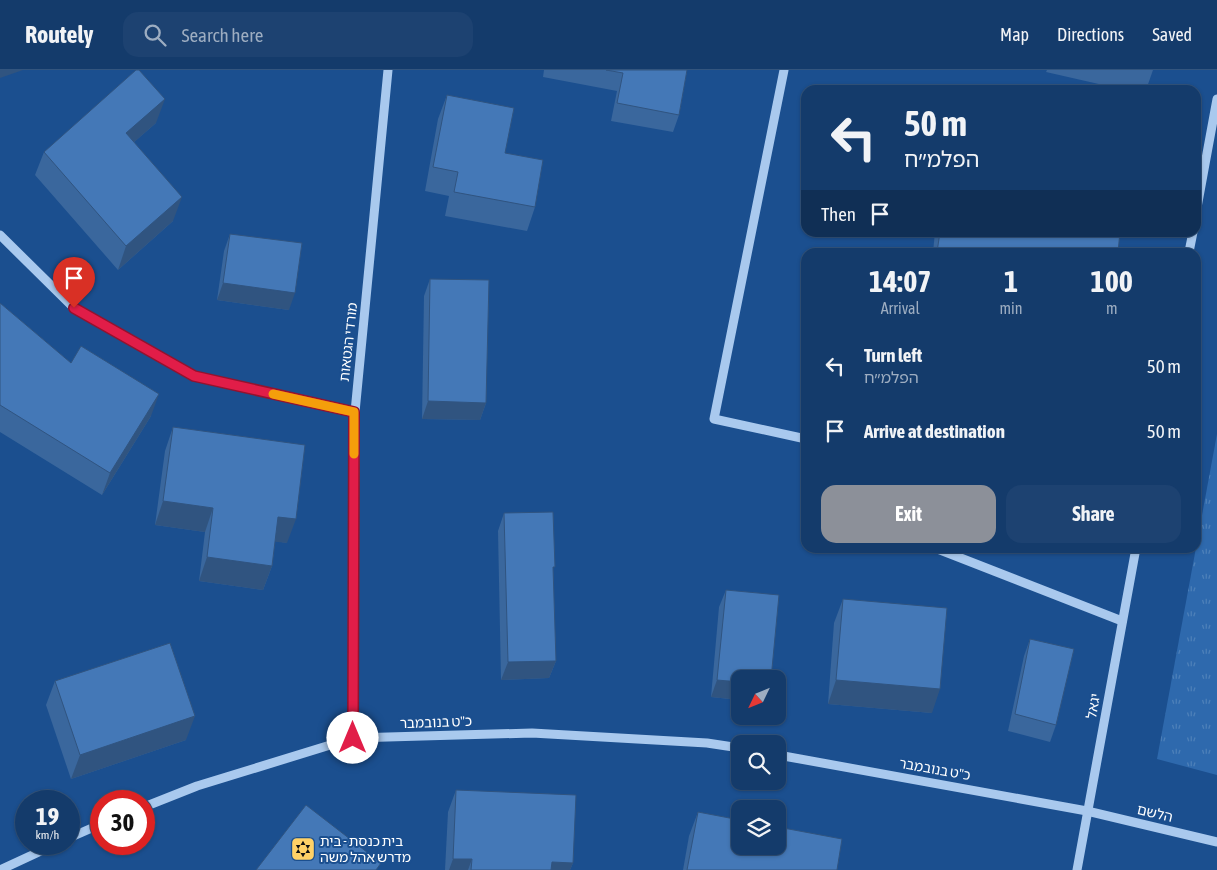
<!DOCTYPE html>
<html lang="en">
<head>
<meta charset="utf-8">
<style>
  body { margin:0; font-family:"Asap Condensed","Noto Sans Hebrew",sans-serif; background:#1d4271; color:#f1f3f6; height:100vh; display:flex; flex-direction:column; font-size:19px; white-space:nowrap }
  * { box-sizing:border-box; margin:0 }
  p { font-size:16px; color:#9dadc1 }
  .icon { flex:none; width:28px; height:28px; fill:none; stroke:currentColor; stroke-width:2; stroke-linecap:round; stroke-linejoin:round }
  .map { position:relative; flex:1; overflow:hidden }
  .side { position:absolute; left:801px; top:178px; width:400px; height:305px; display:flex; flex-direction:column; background:#143b6b; border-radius:15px; box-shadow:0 1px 4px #0004,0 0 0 1px #33557e }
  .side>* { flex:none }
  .top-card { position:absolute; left:801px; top:15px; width:400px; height:152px; border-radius:15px; box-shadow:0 1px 4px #0004,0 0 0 1px #33557e; background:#143b6b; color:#f1f3f6; overflow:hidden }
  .needle { width:32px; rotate:227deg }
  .buttons { position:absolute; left:731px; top:600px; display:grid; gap:10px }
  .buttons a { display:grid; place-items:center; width:55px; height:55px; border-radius:10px; background:#143b6b; box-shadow:0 1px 4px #0004,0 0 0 1px #33557e; font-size:25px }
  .speed { position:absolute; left:15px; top:720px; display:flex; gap:10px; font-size:25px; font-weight:700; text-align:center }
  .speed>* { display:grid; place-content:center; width:65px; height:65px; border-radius:50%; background:#143b6b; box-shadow:0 1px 4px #0004,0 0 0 1px #33557e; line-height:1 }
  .speed small { font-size:12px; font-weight:400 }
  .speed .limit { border:8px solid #d22; background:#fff; color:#111 }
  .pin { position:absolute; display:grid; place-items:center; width:42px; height:42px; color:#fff; margin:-51px -21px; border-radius:50% 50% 50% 0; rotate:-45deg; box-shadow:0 0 5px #0007 }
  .pin .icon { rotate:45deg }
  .me { position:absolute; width:55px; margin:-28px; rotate:0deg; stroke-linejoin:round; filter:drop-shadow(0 0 4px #0008) }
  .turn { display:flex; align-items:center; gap:18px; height:105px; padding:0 20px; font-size:22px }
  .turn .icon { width:65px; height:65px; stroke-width:2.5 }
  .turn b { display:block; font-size:35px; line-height:42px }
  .then { display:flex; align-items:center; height:48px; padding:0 20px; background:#0003; gap:10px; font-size:19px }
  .eta { display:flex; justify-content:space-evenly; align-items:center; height:85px; text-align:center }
  .eta b { font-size:30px; font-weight:700; line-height:35px }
  .action { display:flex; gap:10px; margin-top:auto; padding:10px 20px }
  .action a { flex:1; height:58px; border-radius:15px; background:#8c9099; color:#fff; font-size:20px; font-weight:700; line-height:58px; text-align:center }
  .action a+a { background:#1d4271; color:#f1f3f6 }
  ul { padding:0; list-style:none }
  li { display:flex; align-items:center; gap:15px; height:65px; padding:0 20px }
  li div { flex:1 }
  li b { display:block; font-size:19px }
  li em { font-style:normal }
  header { display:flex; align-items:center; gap:30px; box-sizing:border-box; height:70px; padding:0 25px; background:#143b6b; border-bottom:1px solid #33557e }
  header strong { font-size:24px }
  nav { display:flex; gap:28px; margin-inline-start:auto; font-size:18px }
  .search { width:350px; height:45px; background:#1d4271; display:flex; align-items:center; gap:12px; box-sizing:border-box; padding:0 18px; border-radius:15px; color:#9dadc1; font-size:19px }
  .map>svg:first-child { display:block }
  .grass { fill:url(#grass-tufts) }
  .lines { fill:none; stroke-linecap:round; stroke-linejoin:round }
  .minor { stroke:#a9c9ee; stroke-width:9 }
  .wall { fill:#3a679d }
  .shaded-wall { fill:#305480 }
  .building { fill:#4478b7; stroke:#305480 }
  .route-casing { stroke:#92132f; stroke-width:12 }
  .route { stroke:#e11d48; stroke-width:9 }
  .slow { stroke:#f59e0b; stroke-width:9 }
  .labels { text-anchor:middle; stroke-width:4; stroke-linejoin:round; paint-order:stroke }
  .street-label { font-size:14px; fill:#fff; stroke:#1b4f8f }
  .poi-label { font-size:14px; fill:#fff; stroke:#1b4f8f; text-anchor:start }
</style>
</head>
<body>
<header>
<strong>Routely</strong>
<div class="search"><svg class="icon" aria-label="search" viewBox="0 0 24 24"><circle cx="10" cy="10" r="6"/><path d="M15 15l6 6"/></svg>Search here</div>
<nav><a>Map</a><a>Directions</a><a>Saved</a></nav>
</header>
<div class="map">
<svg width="1217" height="800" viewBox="0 0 1217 800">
  <defs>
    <pattern id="grass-tufts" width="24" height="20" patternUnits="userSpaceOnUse" patternTransform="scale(1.25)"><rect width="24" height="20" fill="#2e69ad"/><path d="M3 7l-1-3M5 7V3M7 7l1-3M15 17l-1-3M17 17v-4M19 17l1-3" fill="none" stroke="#4d80b9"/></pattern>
  </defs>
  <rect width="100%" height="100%" fill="#1b4f8f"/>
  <!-- grass -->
  <path class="grass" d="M1217,364V705L1157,689Z"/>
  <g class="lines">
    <!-- minor -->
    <g class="minor">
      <path d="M784,0L714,349L806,369"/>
      <path d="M1196,143L1217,29"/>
      <path d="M0,165L74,238L193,306L355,342"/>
      <path d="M1189,182L1193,162"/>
      <path d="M935,478L1122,551"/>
      <path d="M353,668L355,342L388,0"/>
      <path d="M778,685L1087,741L1217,772"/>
      <path d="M144,737L197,716L353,668L532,663L707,673L740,678"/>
      <path d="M69,768L101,754"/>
      <path d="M0,800L56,774"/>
      <path d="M1077,800L1136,478"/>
    </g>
  </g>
  <!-- wall -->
  <g class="wall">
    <path d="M544,0H687L679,45L673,62L611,51L617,21L543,7Z"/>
    <path d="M1047,0H1153L1146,20H1125L1046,2Z"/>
    <path d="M447,25L505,83L535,137L527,161L445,146L449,126L425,121L438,49Z"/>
    <path d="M156,53L134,72L173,151L118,200L35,105L44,82Z"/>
    <path d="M935,162H1120L1118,182H933Z"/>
    <path d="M230,164L289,240L217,230L224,181Z"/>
    <path d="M430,209L486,333L480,350L422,349L424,226Z"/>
    <path d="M0,233L71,293L151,346L102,425L0,362Z"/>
    <path d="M173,357L287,473L275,471L272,496L263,520L199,511L205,462L155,455L165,381Z"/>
    <path d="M504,443L553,502L556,591L549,608L501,610L498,461Z"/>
    <path d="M726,520L740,609V630L711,627L719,537Z"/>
    <path d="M843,529L932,643L828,634L834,553Z"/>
    <path d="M1030,569L1056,655L1050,672L1008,661L1024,586Z"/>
    <path d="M55,611L186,670L71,709L46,635Z"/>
    <path d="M456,720L573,793L570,800H445L448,742Z"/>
    <path d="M698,742L837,800H683L689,766Z"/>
  </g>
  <!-- shaded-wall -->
  <g class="shaded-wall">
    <path d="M0,0H23L0,8Z"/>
    <path d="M165,29L156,53L117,87L126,63Z"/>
    <path d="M182,127L173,151L118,200L126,176Z"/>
    <path d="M223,213L295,223L289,240L217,230Z"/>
    <path d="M159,324L151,346L102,425L110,403Z"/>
    <path d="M428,331L486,333L480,350L422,349Z"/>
    <path d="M163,431L213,438L205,462L155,455Z"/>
    <path d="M278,447L296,449L287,473L269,471Z"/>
    <path d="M207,487L272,496L263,520L199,511Z"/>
    <path d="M556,591L549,608L501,610L508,592Z"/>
    <path d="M717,610L740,612V630L711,627Z"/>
    <path d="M836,610L940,619L932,643L828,634Z"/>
    <path d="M195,646L186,670L71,709L80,685Z"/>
    <path d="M453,789H472L468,800H449Z"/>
    <path d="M552,792L573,793L570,800H549Z"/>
  </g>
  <!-- building -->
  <g class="building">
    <path d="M136,0H139L165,29L126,63L182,127L126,176L44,82Z"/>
    <path d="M606,0H687L679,45L617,33L623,3Z"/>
    <path d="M447,25L514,38L505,83L543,90L535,137L454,122L458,102L433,97Z"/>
    <path d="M940,162H1120L1118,182H937Z"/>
    <path d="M230,164L302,173L295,223L223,213Z"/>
    <path d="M430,209L489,210L486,333L428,331Z"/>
    <path d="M0,233L71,293L81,276L159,324L110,403L0,335Z"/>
    <path d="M173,357L305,375L296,449L278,447L272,496L207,487L213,438L163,431Z"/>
    <path d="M553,442L555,497H553L556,591L508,592L504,443Z"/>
    <path d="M726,520L779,525L771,609H740V612L717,610Z"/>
    <path d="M843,529L947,538L940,619L836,610Z"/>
    <path d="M1030,569L1074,579L1056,655L1015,644Z"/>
    <path d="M170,573L195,646L80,685L55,611Z"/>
    <path d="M456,720L576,725L573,793L552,792L551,800H471L472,789H453Z"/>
    <path d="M306,735L381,793L376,800H256Z"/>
    <path d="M698,742L740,750V776H778V757L842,769L837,800H687Z"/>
  </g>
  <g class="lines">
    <defs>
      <path id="route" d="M74,238L194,306L354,342L353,668"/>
    </defs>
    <!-- route casing -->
    <use href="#route" class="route-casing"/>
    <!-- route -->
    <use href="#route" class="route"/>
    <!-- slow -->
    <path class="slow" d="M273,324L354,342V384"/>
  </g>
  <!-- icons -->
  <defs>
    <symbol id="synagogue-square" viewBox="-11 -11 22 22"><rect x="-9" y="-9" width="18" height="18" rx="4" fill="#ffd166" stroke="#1b4f8f"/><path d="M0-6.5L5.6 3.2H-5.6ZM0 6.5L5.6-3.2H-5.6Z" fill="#111"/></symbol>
  </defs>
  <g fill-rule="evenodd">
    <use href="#synagogue-square" x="289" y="765" width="28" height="28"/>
  </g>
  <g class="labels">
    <!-- street labels -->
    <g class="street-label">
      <text transform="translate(348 272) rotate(-84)" y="5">מורדי הגטאות</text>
      <text transform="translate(1093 636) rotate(-80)" y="5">יגאל</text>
      <text transform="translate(436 652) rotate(-2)" y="5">כ"ט בנובמבר</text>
      <text transform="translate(935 699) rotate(10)" y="5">כ"ט בנובמבר</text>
      <text transform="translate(1155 743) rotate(13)" y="5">הלשם</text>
    </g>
    <!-- poi labels -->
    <g class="poi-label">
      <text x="320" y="776">בית כנסת - בית<tspan x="320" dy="16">מדרש אהל משה</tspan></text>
    </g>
  </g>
</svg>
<div class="buttons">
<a><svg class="needle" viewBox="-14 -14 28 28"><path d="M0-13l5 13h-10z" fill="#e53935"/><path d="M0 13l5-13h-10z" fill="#9dadc1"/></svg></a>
<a><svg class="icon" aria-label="search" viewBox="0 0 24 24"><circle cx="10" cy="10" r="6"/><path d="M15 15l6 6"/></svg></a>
<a><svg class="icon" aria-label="layers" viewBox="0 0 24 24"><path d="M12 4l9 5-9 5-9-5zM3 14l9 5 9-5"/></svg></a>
</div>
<div class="speed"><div>19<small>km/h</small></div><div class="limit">30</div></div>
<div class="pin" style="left:74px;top:238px;background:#d93025"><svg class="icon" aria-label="arrive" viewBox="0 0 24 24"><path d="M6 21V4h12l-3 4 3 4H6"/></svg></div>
<svg class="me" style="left:353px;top:668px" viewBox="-20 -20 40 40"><circle r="19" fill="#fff"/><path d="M0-13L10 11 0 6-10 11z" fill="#e11d48"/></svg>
<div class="top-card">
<div class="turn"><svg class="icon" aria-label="left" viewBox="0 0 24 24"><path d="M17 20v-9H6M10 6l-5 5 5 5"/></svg><div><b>50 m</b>הפלמ״ח</div></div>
<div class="then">Then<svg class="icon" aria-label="arrive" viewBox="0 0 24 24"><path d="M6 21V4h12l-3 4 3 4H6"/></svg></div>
</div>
<section class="side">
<div class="eta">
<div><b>14:07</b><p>Arrival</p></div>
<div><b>1</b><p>min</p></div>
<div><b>100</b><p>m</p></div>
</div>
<ul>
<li><svg class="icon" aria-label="left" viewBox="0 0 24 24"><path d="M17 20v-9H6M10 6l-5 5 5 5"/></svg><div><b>Turn left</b><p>הפלמ״ח</p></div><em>50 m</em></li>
<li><svg class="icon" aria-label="arrive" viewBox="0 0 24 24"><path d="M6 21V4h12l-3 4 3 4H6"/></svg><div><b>Arrive at destination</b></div><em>50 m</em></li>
</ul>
<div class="action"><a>Exit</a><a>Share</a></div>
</section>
</div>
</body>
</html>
